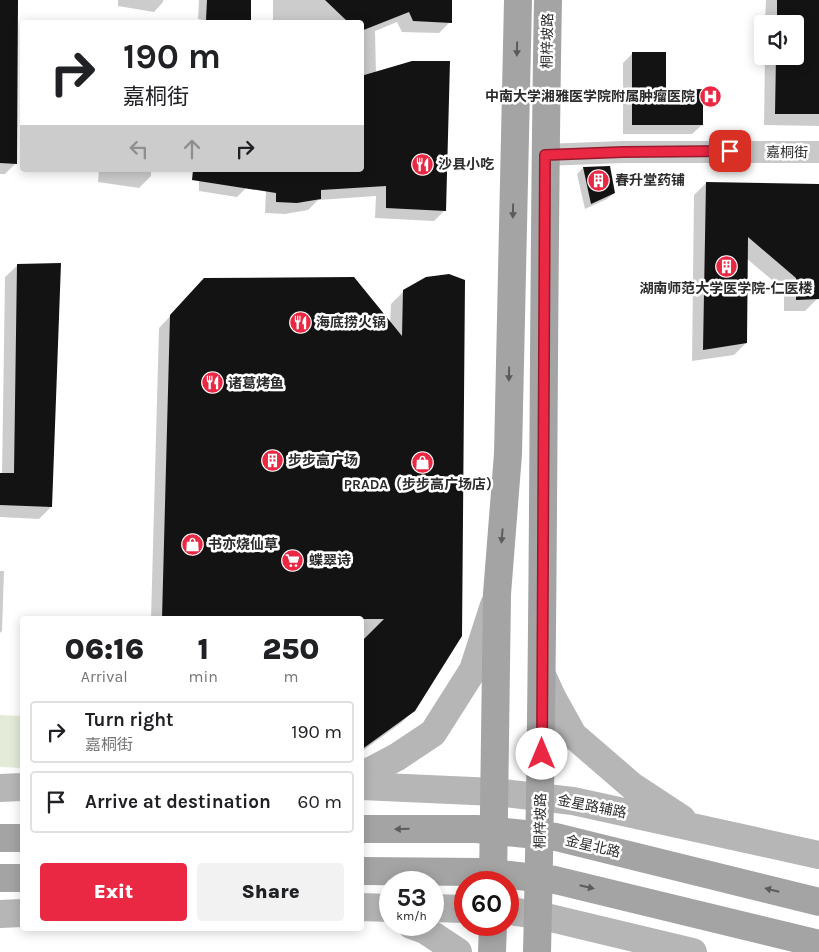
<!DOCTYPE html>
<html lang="en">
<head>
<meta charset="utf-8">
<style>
  body { margin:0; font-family:Karla,"Noto Sans SC",sans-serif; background:#f2f2f2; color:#202124; height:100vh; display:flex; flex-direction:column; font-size:19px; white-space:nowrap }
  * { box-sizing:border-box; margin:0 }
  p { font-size:16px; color:#757577 }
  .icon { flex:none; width:28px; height:28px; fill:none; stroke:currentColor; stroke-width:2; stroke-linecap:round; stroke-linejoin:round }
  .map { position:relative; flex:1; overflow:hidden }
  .drawer { position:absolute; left:20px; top:616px; width:344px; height:315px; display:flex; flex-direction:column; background:#fff; border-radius:5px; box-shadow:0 2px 12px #0003 }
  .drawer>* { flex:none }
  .guide { position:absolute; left:20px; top:20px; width:344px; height:152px; border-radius:5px; box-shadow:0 2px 12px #0003; background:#fff; color:#202124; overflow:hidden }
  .buttons { position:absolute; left:754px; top:15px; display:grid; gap:10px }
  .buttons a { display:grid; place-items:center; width:50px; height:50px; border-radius:5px; background:#fff; box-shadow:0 2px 12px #0003; font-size:25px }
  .speed { position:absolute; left:379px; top:871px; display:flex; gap:10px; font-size:25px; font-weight:700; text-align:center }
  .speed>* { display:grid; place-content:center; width:65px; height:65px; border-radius:50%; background:#fff; box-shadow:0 2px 12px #0003; line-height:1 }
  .speed small { font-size:12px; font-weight:400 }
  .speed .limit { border:8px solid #d22; background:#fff; color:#111 }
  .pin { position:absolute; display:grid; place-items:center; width:42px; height:42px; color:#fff; margin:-21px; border-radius:10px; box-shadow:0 2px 8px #0006 }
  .me { position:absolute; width:55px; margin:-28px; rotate:0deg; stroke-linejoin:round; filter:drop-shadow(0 0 4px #0008) }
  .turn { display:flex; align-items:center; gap:18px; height:105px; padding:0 20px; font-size:22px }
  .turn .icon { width:65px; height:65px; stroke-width:2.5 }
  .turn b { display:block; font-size:35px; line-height:42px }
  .lanes { display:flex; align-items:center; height:48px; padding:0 20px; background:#0003; justify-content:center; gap:25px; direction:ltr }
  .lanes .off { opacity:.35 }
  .eta { display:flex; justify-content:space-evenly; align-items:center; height:85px; text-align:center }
  .eta b { font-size:30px; font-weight:800; line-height:35px }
  .button { display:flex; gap:10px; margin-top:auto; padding:10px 20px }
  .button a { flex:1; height:58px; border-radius:5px; background:#ea2843; color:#fff; font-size:20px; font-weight:800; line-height:58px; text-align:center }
  .button a+a { background:#f2f2f2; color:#202124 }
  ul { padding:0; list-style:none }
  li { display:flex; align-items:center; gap:15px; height:62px; margin:0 10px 8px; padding:0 10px; border:2px solid #e0e0e0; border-radius:5px }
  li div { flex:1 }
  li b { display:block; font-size:19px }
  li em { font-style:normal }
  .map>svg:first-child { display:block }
  .green { fill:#e4ebd9 }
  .shadow { fill:#0003 }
  .building { fill:#131313 }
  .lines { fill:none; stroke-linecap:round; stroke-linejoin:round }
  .street { stroke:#c9c9c9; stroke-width:22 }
  .secondary { stroke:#b6b6b6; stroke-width:28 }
  .primary { stroke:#a4a4a4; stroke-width:28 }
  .oneway { fill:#5c5c5c }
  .route-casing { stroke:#981a2c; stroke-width:12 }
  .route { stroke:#ea2843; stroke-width:9 }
  .labels { text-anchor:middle; stroke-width:5; stroke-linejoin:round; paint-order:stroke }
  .street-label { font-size:14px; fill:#2c2c2c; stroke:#fff }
  .poi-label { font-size:14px; font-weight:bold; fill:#2c2c2c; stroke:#fff; text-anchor:start }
</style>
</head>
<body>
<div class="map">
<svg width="819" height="952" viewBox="0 0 819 952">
  <rect width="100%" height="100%" fill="#fff"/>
  <!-- green -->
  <path class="green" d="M0,715L22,716V768L0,767Z"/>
  <!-- shadow -->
  <g class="shadow">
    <path d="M0,0H16V163L5,174H0Z"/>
    <path d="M118,0H163V2L154,12L118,6Z"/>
    <path d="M199,0H250V21L248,22H213L198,19Z"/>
    <path d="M273,0H451L450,22L439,33L402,32L397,22L375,31L376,73L445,210L434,221L375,218L376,196L318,200L308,210L285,214L265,213L267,170H361V22H273Z"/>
    <path d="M766,0H819V126L764,125L765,56H795V24H765Z"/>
    <path d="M632,54L665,91L702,125L692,134H623V63Z"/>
    <path d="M583,168L614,193L607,199L585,209L577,174Z"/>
    <path d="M99,170H151V176L139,188L98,182Z"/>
    <path d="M199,170H246V188L237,197L199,191Z"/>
    <path d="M706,183L819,185V285L818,298L805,311H784V290L746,258V343L734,355L692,361L694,195Z"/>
    <path d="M18,265L51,507L39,519L0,517V475H2L5,277Z"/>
    <path d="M195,290L390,325L391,304L404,291L414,710L401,723L361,752V619H151L159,328Z"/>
    <path d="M0,571H4L2,631L0,633Z"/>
  </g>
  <!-- building -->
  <g class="building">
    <path d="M0,0H18L17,164L0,163Z"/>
    <path d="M207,0H251V22L206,20Z"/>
    <path d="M325,0H452V23L413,21L409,12L361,31V22H348Z"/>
    <path d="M777,0H819V114H775L776,56H795V24H777Z"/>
    <path d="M632,52H666V90L703,89V125H632Z"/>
    <path d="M412,61H450L446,211L386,208V186L321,190V199L297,203L276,202V193L192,180L193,170H361V76Z"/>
    <path d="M610,166L615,193L591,204L583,167Z"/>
    <path d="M706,182L819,184V299L796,300V278L748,237L747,343L703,350Z"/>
    <path d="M61,263L52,507L0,505V473H14L17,264Z"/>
    <path d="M449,274L465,280L462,636L415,711L361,750V642L384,619H162L170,315L204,278L354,277L402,336L403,290L426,277Z"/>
  </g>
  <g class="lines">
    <!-- street -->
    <path class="street" d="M545,155L623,152H819"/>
    <!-- secondary -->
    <g class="secondary">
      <path d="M542,675L552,697L573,735L632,786L682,819"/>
      <path d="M361,776L397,757L433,733L473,670L494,605"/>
      <path d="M361,786L495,792L573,801L819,855"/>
      <path d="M0,788L22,787"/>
      <path d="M361,907L390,908"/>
      <path d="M432,908L465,909"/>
      <path d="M508,911L538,915L693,952"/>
      <path d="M0,914L22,913"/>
      <path d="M411,925L425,930L458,952"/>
    </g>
    <!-- primary -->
    <g class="primary">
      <path d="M361,829H476L556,837L819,902"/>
      <path d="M0,838H22"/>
      <path d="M361,871L481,872L555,880L819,944"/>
      <path d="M0,878H22"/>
      <path d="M493,882L497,594L508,454L518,0"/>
      <path d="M492,952L493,925"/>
      <path d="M537,952C545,635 542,317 548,0"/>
    </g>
  </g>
  <!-- one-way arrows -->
  <defs><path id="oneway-solid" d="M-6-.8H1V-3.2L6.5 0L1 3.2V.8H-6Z" transform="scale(1.25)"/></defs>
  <g class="oneway">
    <use href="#oneway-solid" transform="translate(517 49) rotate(91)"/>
    <use href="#oneway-solid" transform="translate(513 211) rotate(91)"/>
    <use href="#oneway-solid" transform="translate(509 374) rotate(91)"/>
    <use href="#oneway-solid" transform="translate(502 536) rotate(95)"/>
    <use href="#oneway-solid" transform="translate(402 829) rotate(179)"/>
    <use href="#oneway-solid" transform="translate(587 887) rotate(13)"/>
    <use href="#oneway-solid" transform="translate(772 890) rotate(-166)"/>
  </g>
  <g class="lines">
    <defs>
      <path id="route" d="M542,754L545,155L623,152L730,151"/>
    </defs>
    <!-- route casing -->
    <use href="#route" class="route-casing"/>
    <!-- route -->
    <use href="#route" class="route"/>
  </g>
  <!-- icons -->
  <defs>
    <symbol id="hospital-disc" viewBox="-11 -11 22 22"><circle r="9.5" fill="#ea2843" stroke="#fff"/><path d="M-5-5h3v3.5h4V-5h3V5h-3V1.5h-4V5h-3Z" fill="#fff"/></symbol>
    <symbol id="restaurant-disc" viewBox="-11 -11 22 22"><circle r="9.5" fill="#ea2843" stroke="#fff"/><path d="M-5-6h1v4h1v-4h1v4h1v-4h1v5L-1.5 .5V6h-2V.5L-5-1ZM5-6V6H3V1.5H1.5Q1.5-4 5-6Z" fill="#fff"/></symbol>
    <symbol id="building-disc" viewBox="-11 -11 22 22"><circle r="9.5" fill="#ea2843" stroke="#fff"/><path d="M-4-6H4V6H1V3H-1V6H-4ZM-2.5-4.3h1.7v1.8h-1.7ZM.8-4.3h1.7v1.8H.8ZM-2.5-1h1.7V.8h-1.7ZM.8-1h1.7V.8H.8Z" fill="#fff"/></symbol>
    <symbol id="shop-disc" viewBox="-11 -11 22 22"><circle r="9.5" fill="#ea2843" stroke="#fff"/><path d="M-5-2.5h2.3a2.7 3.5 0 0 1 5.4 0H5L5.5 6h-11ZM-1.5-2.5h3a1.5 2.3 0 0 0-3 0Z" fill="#fff"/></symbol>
    <symbol id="supermarket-disc" viewBox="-11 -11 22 22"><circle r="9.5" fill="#ea2843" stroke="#fff"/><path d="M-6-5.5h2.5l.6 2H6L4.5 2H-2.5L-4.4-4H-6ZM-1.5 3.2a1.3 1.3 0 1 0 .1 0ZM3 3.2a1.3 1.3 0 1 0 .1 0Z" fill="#fff"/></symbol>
  </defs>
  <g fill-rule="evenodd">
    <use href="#hospital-disc" x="698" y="84" width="25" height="25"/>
    <use href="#restaurant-disc" x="410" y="152" width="25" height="25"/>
    <use href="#building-disc" x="586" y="168" width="25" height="25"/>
    <use href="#building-disc" x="714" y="254" width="25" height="25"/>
    <use href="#restaurant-disc" x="288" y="310" width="25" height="25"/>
    <use href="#restaurant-disc" x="200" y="370" width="25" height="25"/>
    <use href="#building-disc" x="260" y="448" width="25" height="25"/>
    <use href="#shop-disc" x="410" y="450" width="25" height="25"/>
    <use href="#shop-disc" x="180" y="532" width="25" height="25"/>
    <use href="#supermarket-disc" x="280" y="548" width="25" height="25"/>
  </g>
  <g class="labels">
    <!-- street labels -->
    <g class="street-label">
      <text transform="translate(547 41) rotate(-89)" y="5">桐梓坡路</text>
      <text transform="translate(787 152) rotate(1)" y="5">嘉桐街</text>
      <text transform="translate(592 806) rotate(11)" y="5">金星路辅路</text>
      <text transform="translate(540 821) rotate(-89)" y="5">桐梓坡路</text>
      <text transform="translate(593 846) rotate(13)" y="5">金星北路</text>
    </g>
    <!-- poi labels -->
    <g class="poi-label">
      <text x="695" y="101" text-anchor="end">中南大学湘雅医学院附属肿瘤医院</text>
      <text x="438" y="169">沙县小吃</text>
      <text x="615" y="185">春升堂药铺</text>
      <text x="726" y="293" text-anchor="middle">湖南师范大学医学院-仁医楼</text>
      <text x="316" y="327">海底捞火锅</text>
      <text x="228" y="388">诸葛烤鱼</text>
      <text x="288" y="465">步步高广场</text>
      <text x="422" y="489" text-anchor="middle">PRADA（步步高广场店）</text>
      <text x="208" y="549">书亦烧仙草</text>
      <text x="309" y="565">蝶翠诗</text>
    </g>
  </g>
</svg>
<div class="buttons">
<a><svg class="icon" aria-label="sound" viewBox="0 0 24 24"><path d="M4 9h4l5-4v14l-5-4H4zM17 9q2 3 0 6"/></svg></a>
</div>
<div class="speed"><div>53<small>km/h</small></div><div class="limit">60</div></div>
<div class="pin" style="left:730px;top:151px;background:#d93025"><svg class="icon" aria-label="arrive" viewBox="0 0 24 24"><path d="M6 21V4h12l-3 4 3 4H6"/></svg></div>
<svg class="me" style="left:542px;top:754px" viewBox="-20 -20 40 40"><circle r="19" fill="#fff"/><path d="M0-13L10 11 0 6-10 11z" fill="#ea2843"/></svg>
<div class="guide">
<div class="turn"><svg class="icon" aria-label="right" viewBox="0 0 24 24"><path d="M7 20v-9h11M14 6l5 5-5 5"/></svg><div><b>190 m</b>嘉桐街</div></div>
<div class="lanes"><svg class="icon off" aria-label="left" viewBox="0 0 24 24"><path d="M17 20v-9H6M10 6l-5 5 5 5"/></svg><svg class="icon off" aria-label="ahead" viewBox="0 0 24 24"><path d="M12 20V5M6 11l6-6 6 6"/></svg><svg class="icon" aria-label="right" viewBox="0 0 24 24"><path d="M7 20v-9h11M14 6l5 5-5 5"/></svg></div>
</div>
<section class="drawer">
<div class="eta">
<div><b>06:16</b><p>Arrival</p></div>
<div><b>1</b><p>min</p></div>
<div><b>250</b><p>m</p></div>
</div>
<ul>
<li><svg class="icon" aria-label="right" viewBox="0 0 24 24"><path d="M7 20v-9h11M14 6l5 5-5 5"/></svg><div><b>Turn right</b><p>嘉桐街</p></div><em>190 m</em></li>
<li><svg class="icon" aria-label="arrive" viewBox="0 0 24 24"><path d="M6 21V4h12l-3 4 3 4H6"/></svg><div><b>Arrive at destination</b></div><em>60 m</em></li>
</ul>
<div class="button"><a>Exit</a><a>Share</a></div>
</section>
</div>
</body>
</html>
